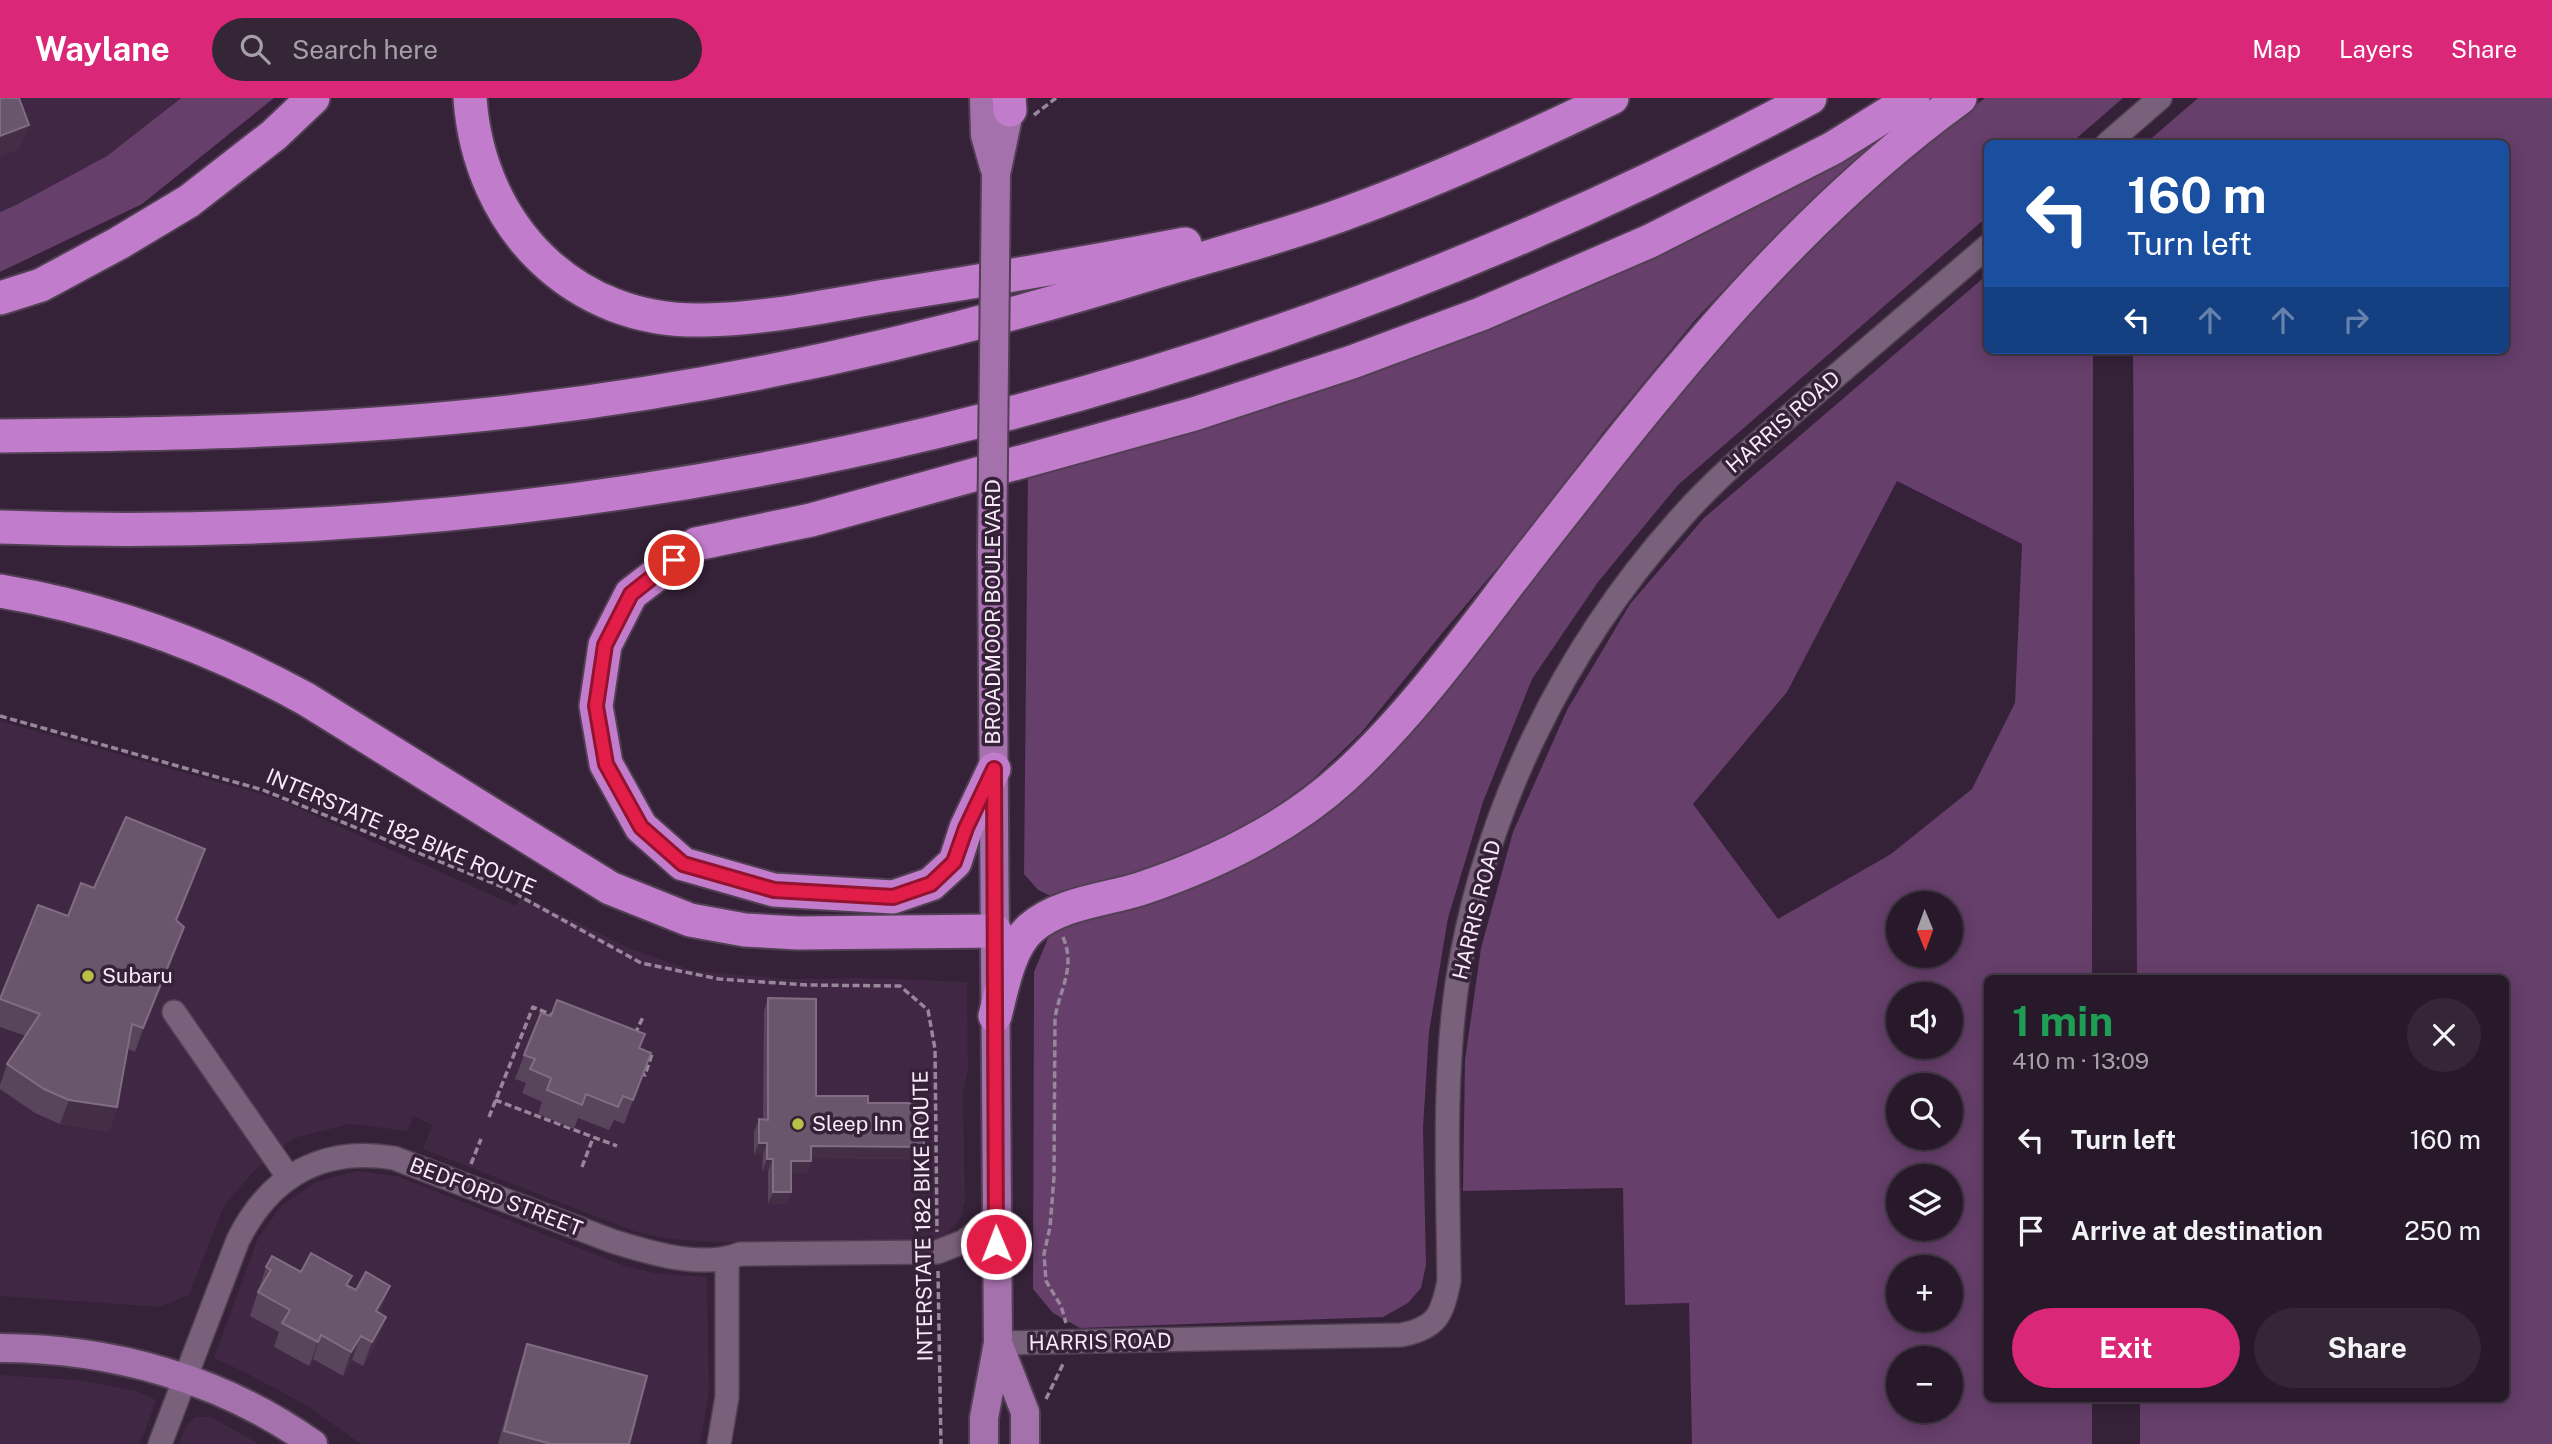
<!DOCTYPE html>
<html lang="en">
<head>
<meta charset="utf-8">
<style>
  body { margin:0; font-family:"Public Sans",sans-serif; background:#342636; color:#f1f3f6; height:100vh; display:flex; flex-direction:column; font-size:26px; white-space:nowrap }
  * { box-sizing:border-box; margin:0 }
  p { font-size:23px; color:#a5a0a8 }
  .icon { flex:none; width:38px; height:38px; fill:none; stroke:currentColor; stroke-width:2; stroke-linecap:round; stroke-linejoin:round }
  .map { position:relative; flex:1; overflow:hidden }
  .sheet { position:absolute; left:1984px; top:877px; width:525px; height:427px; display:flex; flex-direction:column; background:#28192a; border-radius:10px; box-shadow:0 4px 18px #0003,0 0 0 2px #443847 }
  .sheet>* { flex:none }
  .guide { position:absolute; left:1984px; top:42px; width:525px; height:214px; border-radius:10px; box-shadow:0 4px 18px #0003,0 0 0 2px #443847; background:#1a4fa0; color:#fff; overflow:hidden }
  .needle { width:46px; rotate:179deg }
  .tools { position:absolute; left:1886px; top:793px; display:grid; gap:14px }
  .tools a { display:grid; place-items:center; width:77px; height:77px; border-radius:50%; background:#28192a; box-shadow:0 4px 18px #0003,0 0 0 2px #443847; font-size:35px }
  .pin { position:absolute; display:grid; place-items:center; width:60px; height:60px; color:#fff; margin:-30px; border:4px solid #fff; border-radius:50%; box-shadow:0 2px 7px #0007 }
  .me { position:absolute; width:77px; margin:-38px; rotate:359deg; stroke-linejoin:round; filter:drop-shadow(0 0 5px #0008) }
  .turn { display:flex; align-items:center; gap:24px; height:147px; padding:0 28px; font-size:32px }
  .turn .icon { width:91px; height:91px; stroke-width:2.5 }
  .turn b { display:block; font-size:49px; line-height:60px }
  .lanes { display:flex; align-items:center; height:66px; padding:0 28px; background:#0003; justify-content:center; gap:35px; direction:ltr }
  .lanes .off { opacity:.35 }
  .round { display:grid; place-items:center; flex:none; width:74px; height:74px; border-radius:37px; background:#342636 }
  .head { display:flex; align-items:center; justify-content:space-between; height:119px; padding:0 28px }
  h1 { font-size:42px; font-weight:700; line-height:52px; color:#1e9e55 }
  .action { display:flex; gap:14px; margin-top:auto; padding:14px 28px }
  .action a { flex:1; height:80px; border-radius:42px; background:#db2777; color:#fff; font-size:28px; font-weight:700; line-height:80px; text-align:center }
  .action a+a { background:#342636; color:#f1f3f6 }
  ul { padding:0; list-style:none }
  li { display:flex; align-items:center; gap:21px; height:91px; padding:0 28px }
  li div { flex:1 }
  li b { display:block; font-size:26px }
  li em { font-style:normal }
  header { display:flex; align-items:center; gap:42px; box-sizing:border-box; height:98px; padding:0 35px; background:#db2777; color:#fff }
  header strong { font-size:33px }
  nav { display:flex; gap:38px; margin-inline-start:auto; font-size:24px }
  .search { width:490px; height:63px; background:#342636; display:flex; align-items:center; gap:18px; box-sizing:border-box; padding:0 24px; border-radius:38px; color:#a5a0a8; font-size:26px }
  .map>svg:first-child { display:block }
  .built { fill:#402743 }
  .green { fill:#663f6b; fill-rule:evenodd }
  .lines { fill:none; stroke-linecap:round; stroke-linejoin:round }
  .minor-casing { stroke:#513f53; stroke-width:26 }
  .major-casing { stroke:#513f53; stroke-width:32 }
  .highway-casing { stroke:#513f53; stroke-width:37 }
  .path { stroke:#98879a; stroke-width:3.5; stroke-dasharray:7 3.5; stroke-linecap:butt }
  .minor { stroke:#79617b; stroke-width:23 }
  .major { stroke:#a571ac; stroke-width:28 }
  .highway { stroke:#c27ccc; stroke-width:33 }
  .major-bridge-casing { stroke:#513f53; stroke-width:32; stroke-linecap:butt }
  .major-bridge { stroke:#a571ac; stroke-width:28 }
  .wall { fill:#58445b }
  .shaded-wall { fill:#432e46 }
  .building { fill:#69556c; stroke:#806d82; stroke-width:2 }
  .route-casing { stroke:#92132f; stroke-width:18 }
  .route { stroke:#e11d48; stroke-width:12 }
  .poi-dot { fill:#b9c046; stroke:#352138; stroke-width:2.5 }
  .labels { text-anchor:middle; stroke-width:7; stroke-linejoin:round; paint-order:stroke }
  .street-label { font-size:21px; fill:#f8eaf9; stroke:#352138 }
  .poi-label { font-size:21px; fill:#f8eaf9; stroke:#352138; text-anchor:start }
</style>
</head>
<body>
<header>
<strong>Waylane</strong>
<div class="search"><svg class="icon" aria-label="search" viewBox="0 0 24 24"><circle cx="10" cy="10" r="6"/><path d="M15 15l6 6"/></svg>Search here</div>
<nav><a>Map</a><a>Layers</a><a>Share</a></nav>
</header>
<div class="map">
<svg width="2552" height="1346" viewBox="0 0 2552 1346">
  <rect width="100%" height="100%" fill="#352138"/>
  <!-- built -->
  <g class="built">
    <path d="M0,0H180L107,58L16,107L0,114Z"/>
    <path d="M0,623L278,701L516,808L521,797L629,850L691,872L784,881L871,880L967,884L968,972L963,995L965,1104L960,1121L946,1137L926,1144H714L668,1141L633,1133L423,1051L432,1027L413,1018L408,1033L350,1026L294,1040L255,1072L224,1108L189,1197L160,1209L0,1198Z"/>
    <path d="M357,1073L397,1078L622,1167L654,1175L707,1179L709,1295L700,1346H361L304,1306L246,1275L214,1260L258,1140L281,1108L316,1084Z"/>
    <path d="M0,1277L78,1282L136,1293L156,1302L140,1346H0Z"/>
    <path d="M195,1319H211L259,1346H179L186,1328Z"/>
  </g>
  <!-- green -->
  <g class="green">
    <path d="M181,0H274L142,106L0,174V114L16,107L107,58Z"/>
    <path d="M1985,0H2123L2071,45L1988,46V118L1678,387L1598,484L1532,581L1483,704L1448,820L1429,934L1423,1030L1426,1167L1421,1190L1408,1205L1383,1219L1080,1230L1053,1215L1033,1191L1034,874L1051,833L1173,798L1259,758L1329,710L1397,650L1753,202L1878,83Z"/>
    <path d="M2198,0H2552V1346H2140V1300H2506V880H2137L2133,252H2506V46L2146,45Z"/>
    <path d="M1903,19L1871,52L1785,128L1696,221L1604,333L1532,429L1443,534L1361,635L1312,682L1256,724L1199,757L1055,800L1038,792L1024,776L1028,373L1230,316Z"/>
    <path d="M1988,176V252H2093L2092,880H1988V1300H2092V1346H1692L1689,1205L1625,1207L1623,1090L1463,1093L1465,962L1481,850L1513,734L1567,612L1630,506L1704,420ZM1897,383L2022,446L2015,605L1972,691L1891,756L1778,821L1693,706L1787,594ZM1951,805V858H1899V805ZM1951,896V948H1899V896ZM1951,987V1040H1899V987ZM1951,1078V1130H1899V1078ZM1899,1169H1951V1222H1899ZM1899,1260H1951V1312H1899Z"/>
  </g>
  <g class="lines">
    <defs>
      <g id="minor">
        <path d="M2107,46L2160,0"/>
        <path d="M174,914L289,1080"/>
        <path d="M998,1245L1401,1237C1437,1230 1442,1217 1449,1183C1448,1084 1443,984 1457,886C1483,715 1563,552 1678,423C1717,378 1764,340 1809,301C1869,250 1928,199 1988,148"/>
        <path d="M160,1346L238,1142C270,1078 322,1048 394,1060L612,1143C650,1155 702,1171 740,1156L937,1154L963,1144L996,1121"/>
        <path d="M719,1346L727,1299V1161"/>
      </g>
      <g id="major">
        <path d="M984,0L985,37L994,69"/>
        <path d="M996,76L1012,0"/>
        <path d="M998,1245L1025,1314V1346"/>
        <path d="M0,1250C111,1250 222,1281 313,1346"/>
        <path d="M984,1346V1320L998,1245L992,455"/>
      </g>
      <g id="highway">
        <path d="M470,0C479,128 573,226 705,222C771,221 838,205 904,195C998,180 1091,164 1185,146"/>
        <path d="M1009,0L1010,12"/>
        <path d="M0,200L41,187L119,145L189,103L274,37L313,0"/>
        <path d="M0,338C176,336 350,333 525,312C738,287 948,238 1153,175C1216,156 1282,139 1344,116C1436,83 1525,42 1612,0"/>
        <path d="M0,429C627,453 1259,296 1810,0"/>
        <path d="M0,493C108,511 210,548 306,601L610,790L690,822L745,832L798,835L995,833"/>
        <path d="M994,671L966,730L955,764L931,786L893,799L774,792L683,766L641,729L606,666L596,608L605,547L631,496L696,446L811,422L1194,316L1352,264L1481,216L1650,143L1833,50L1913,0"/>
        <path d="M995,918C1002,891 1009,849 1031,830C1060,805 1105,802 1140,791C1214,766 1286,732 1344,679C1416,613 1473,531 1533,454C1663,288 1788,125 1960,0"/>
      </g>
    </defs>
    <!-- minor casing -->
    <use href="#minor" class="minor-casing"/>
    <!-- major casing -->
    <use href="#major" class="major-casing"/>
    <!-- highway casing -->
    <use href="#highway" class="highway-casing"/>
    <!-- path -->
    <g class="path">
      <path d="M1034,17L1056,0"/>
      <path d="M0,618L263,692L505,790L641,865L719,881L807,887L900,888L928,912L935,951L937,1134"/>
      <path d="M1063,839C1076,870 1060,890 1055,920L1054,1079L1050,1129L1044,1156L1046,1183L1061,1208L1066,1225"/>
      <path d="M635,936L643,919"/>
      <path d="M639,974L645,977L652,956L649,955"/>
      <path d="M495,1002L617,1048"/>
      <path d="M489,1019L533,909L554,918"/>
      <path d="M471,1066L481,1041"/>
      <path d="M582,1069L593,1040"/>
      <path d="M938,1173L941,1346"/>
      <path d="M1046,1301L1064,1264"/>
    </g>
    <!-- minor -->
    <use href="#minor" class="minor"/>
    <!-- major -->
    <use href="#major" class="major"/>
    <!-- highway -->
    <use href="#highway" class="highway"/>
    <defs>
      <path id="major-bridge" d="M992,455L996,76"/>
    </defs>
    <!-- major-bridge casing -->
    <use href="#major-bridge" class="major-bridge-casing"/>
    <!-- major-bridge -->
    <use href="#major-bridge" class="major-bridge"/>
  </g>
  <!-- wall -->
  <g class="wall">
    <path d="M196,775L177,823L184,829L175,853L135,954L128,951L117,1009L109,1033L60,1026L35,1015L0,991V987L7,966L26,938L0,929V901L68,818L94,790Z"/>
    <path d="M768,900L816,998L868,1005L924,1049L920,1061L811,1060L807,1075H791V1094L786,1106H768V1073H762L763,1057H754V1034L759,1021H763L764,913Z"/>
    <path d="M639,950L651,955L624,1026L614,1022L609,1032L578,1020L574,1031L538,1016L542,1004L522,995L526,985L515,981L524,957Z"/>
    <path d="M266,1169L301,1174L352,1178L348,1188L382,1212L380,1215L377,1243L363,1268L352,1262L343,1278L313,1261L309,1268L274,1249L279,1234L250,1218Z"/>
    <path d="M527,1246L629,1346H498L519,1270Z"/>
  </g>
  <!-- shaded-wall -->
  <g class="shaded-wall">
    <path d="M29,27L20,51L0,59V38Z"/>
    <path d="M184,829L175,853L135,954L143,930Z"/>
    <path d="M69,1002L117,1009L109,1033L60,1026Z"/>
    <path d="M759,1045H767L763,1057H754Z"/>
    <path d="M811,1048L924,1049L920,1061L807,1060Z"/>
    <path d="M767,1061H773L768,1073H762Z"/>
    <path d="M791,1063H811L807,1075H786Z"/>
    <path d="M773,1094H791L786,1106H768Z"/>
    <path d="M390,1188L382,1212L367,1237L376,1213Z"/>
    <path d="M386,1219L377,1243L363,1268L372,1244Z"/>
    <path d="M321,1237L313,1261L309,1268L318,1244Z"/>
    <path d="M361,1238L352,1262L343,1278L351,1254Z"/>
  </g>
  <!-- building -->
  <g class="building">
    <path d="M0,0H19L29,27L0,38Z"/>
    <path d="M126,719L205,751L176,822L184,829L143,930L132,926L117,1009L69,1002L44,991L7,966L40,916L0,901L38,807L68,818L81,785L94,790Z"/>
    <path d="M768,900L816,901V998H868V1005H924V1049L811,1048V1063H791V1094H773V1061H767V1045H759V1021L768,1022Z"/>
    <path d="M557,902L645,936L639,950L651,955L633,1002L623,998L618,1009L586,996L582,1007L547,992L551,980L530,971L535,961L524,957L541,915L551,918Z"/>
    <path d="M311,1155L352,1178L346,1187L356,1192L366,1174L390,1188L376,1213L386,1219L372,1244L361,1238L351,1254L321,1237L318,1244L282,1225L290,1212L258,1194L271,1172L266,1169L272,1158L301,1174Z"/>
    <path d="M527,1246L647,1278L629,1346H551L504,1333Z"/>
  </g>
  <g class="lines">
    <defs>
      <path id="route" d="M674,462L631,496L605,547L596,608L606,666L641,729L683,766L774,792L893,799L931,786L954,764L966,730L994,671L996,1146"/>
    </defs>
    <!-- route casing -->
    <use href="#route" class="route-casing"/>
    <!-- route -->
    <use href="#route" class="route"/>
  </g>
  <!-- markers -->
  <g class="poi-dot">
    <circle cx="88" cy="878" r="7"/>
    <circle cx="798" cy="1026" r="7"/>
  </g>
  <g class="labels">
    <!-- street labels -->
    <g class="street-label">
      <text transform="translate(1783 324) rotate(-41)" y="7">HARRIS ROAD</text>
      <text transform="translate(993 514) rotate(-90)" y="7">BROADMOOR BOULEVARD</text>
      <text transform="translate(401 734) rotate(23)" y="7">INTERSTATE 182 BIKE ROUTE</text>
      <text transform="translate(1477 812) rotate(-76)" y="7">HARRIS ROAD</text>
      <text transform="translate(496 1099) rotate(21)" y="7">BEDFORD STREET</text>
      <text transform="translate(923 1118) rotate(-91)" y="7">INTERSTATE 182 BIKE ROUTE</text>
      <text transform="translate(1100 1244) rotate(-1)" y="7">HARRIS ROAD</text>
    </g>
    <!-- poi labels -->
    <g class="poi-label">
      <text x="102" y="885">Subaru</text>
      <text x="812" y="1033">Sleep Inn</text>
    </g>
  </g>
</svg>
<div class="tools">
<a><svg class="needle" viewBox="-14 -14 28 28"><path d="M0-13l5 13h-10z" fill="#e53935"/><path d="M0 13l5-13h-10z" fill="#a5a0a8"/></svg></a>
<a><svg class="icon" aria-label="sound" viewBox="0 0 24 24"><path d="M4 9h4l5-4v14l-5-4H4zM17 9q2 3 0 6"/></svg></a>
<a><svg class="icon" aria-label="search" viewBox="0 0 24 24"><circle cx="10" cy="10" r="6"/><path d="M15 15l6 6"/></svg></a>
<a><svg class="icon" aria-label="layers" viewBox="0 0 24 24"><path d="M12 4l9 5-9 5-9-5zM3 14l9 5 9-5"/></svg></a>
<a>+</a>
<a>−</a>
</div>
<div class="pin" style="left:674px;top:462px;background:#d93025"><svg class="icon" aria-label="arrive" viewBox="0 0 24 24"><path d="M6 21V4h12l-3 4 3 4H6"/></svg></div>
<svg class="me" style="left:996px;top:1146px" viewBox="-20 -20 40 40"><circle r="17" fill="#e11d48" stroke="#fff" stroke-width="3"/><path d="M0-11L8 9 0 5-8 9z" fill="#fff"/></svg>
<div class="guide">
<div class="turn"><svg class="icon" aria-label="left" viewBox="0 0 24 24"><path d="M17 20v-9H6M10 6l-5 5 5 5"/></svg><div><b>160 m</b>Turn left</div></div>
<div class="lanes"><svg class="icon" aria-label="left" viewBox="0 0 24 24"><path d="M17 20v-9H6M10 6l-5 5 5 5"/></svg><svg class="icon off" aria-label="ahead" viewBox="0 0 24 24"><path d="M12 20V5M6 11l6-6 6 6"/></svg><svg class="icon off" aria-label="ahead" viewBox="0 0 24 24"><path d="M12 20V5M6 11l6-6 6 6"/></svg><svg class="icon off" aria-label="right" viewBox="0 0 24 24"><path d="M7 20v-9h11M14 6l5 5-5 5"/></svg></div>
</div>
<section class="sheet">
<div class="head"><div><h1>1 min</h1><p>410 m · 13:09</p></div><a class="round"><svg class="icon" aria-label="close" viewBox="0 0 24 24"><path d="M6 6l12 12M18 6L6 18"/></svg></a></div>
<ul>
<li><svg class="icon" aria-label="left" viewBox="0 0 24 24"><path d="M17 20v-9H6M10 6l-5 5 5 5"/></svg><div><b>Turn left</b></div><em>160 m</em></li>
<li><svg class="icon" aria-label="arrive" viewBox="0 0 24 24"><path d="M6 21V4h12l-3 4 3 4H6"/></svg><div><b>Arrive at destination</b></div><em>250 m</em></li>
</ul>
<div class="action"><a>Exit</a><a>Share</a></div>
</section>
</div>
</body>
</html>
